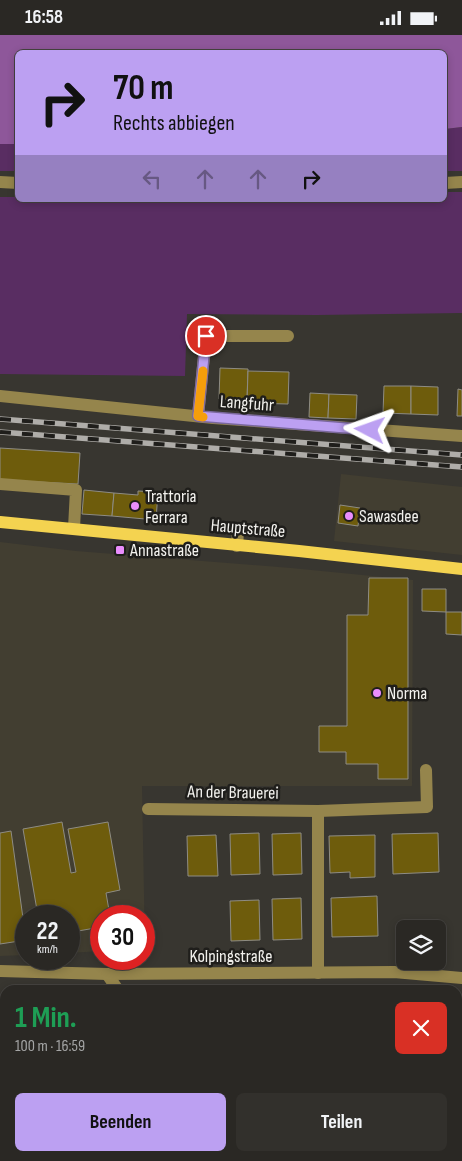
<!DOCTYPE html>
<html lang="de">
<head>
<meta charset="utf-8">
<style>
  body { margin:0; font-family:"Sofia Sans Condensed",sans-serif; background:#32302c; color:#f1f3f6; height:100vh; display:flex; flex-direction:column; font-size:19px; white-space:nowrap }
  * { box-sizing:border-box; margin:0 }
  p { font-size:16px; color:#a5a6a6 }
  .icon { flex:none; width:28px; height:28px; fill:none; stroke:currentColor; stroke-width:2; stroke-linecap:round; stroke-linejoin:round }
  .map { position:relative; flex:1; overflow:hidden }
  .side { position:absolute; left:0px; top:950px; width:462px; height:176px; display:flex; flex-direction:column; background:#2a2824; border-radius:15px 15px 0 0; box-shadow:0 2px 8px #0003,0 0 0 1px #464441 }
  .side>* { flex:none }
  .banner { position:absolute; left:15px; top:15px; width:432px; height:152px; border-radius:8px; box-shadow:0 2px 8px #0003,0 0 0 1px #464441; background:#bca0f2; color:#111; overflow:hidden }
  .buttons { position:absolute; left:396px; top:885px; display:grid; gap:10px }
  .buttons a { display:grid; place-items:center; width:50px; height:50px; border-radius:8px; background:#2a2824; box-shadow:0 2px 8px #0003,0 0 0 1px #464441; font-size:25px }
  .speed { position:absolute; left:15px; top:870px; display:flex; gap:10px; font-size:25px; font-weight:700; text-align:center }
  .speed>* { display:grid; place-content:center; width:65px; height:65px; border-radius:50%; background:#2a2824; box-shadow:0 2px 8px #0003,0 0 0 1px #464441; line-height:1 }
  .speed small { font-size:12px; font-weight:400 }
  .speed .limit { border:8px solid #d22; background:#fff; color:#111 }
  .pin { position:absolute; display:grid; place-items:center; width:42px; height:42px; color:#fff; margin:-21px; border:2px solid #fff; border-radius:50%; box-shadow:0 1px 5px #0007 }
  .me { position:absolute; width:55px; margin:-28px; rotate:274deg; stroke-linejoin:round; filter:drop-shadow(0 0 4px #0008) }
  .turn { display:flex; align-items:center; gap:18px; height:105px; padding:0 15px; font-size:22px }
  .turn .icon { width:65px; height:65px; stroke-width:2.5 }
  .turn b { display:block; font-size:35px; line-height:42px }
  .lanes { display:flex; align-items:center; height:48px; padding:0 15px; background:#0003; justify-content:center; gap:25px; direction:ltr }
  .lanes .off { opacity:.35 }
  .round { display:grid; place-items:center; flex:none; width:52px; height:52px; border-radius:8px; background:#32302c }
  .summary { display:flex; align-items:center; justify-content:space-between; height:85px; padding:0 15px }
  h1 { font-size:30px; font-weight:700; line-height:38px; color:#1e9e55 }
  .action { display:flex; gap:10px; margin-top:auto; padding:10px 15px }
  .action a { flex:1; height:58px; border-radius:8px; background:#bca0f2; color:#111; font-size:20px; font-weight:700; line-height:58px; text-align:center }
  .action a+a { background:#32302c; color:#f1f3f6 }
  .status { display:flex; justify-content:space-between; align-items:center; height:35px; padding:0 25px; background:#2a2824; direction:ltr }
  .status svg { height:14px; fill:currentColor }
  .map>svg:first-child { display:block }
  .built { fill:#423e31 }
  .green { fill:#592d62 }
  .water { fill:#8e579a }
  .building { fill:#6e5c0c; stroke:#8e8c84 }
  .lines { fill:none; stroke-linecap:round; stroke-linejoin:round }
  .minor { stroke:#95854c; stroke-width:12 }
  .major { stroke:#f4d350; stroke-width:12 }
  .rail-casing { stroke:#afada9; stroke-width:5.5 }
  .rail { stroke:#1f1e1b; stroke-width:4; stroke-dasharray:11; stroke-linecap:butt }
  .route-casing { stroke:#7a689d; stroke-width:12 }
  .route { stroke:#bca0f2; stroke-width:9 }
  .slow { stroke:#f59e0b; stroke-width:9 }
  .poi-dot { fill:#ea8dfd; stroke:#1f1e1b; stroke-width:2 }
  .labels { text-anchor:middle; stroke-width:5; stroke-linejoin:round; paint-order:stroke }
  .street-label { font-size:18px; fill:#f3f2ee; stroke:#1f1e1b }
  .poi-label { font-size:18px; fill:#f3f2ee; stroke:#1f1e1b; text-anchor:start }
</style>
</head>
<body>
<div class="status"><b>16:58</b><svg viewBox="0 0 49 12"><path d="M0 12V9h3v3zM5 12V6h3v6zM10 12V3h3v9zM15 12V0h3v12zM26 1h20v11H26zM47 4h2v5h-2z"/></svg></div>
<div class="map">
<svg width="462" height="1126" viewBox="0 0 462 1126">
  <rect width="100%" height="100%" fill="#383630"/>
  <!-- built -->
  <g class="built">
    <path d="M341,439L462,452V520L334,506Z"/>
    <path d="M0,507L76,516L291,533L413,545L412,751H142L145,914L144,881H101V916L69,918V881H26V920L0,921Z"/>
  </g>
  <!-- green -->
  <g class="green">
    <path d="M462,92V136H445V94Z"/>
    <rect x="0" y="109" width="17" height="27"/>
    <path d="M445,157H462V278L316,280L187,279L185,341L0,339V162H17L18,165H445Z"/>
  </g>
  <!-- water -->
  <path class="water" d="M0,0H462V92L445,94V18H18L17,109H0Z"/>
  <!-- building -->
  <g class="building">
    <path d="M220,333L248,334L247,365L219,364Z"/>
    <path d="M248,336L289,337L288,369L247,368Z"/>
    <path d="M384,351H411V379L383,378Z"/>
    <path d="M411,351L438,352V380L411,379Z"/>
    <path d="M458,354L462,355V381H457Z"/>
    <path d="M310,358L329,359L328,383L309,382Z"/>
    <path d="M329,359L357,360L356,384L328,383Z"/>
    <path d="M0,413L80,418L78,449L0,445Z"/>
    <path d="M84,455L114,458L112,481L82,479Z"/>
    <path d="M138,456L158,457L156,485L112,481L114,458L138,460Z"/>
    <path d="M340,470L360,473L358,491L338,488Z"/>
    <path d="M369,543H408V744H378V729H346V717H319V691H347V580H368Z"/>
    <path d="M422,554H446V577L422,576Z"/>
    <path d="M446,577H462V600L446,599Z"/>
    <path d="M62,787L71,838L76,837L68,794L108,787L120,855L106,858L110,881H101V892L78,896L79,906L69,907V881H38L23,794Z"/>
    <path d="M11,796L26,905L0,909V798Z"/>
    <path d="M259,798L260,839L231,840L230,799Z"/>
    <path d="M301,798L302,839L273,840L272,799Z"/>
    <path d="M438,798L439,837L393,839L392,799Z"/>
    <path d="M216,800L218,841H188L187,801Z"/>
    <path d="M375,800V842L350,843V837L330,838L329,801Z"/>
    <path d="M377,861L378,901L332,902L331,863Z"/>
    <path d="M301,863L302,904L273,905L272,864Z"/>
    <path d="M259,865L260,905L231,906L230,866Z"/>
    <path d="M0,968L5,984V996L0,997Z"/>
    <path d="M458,969L462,970V996L458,994Z"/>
    <path d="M460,1057L462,1058V1082L458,1081Z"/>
    <path d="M396,1121H420L419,1126H394Z"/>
    <path d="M440,1121H453L461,1123L460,1126H439Z"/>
  </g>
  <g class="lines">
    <!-- minor -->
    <g class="minor">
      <path d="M0,147L18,148"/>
      <path d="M445,148L462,147"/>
      <path d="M0,361L213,383L462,401"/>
      <path d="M198,381L206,301H288"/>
      <path d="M0,449L76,455L74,493"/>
      <path d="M237,511L238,497"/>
      <path d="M148,774L318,776L427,772L426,735"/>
      <path d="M318,776V938"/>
      <path d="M0,936L107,939L394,937L462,943"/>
      <path d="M107,939L118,955"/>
      <path d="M458,1100L462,1101"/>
    </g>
    <!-- major -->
    <path class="major" d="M0,487L299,516L462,534"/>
    <defs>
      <g id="rail">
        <path d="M0,384L462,420"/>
        <path d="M0,397L462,432"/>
      </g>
    </defs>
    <!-- rail casing -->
    <use href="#rail" class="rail-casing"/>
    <!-- rail -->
    <use href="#rail" class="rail"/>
  </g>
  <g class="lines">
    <defs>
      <path id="route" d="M206,301L198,381L370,395"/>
    </defs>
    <!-- route casing -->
    <use href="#route" class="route-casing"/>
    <!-- route -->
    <use href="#route" class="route"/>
    <!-- slow -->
    <path class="slow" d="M203,336L198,381L203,382"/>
  </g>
  <!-- markers -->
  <g class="poi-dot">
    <circle cx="135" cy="471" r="5"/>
    <circle cx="349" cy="481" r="5"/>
    <rect x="115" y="510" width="10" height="10" rx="2.5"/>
    <circle cx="377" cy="658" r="5"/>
  </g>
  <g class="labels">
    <!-- street labels -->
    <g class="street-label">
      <text transform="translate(247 368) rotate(4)" y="6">Langfuhr</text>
      <text transform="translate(248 493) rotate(5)" y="6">Hauptstraße</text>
      <text transform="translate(233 757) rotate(1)" y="6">An der Brauerei</text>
      <text x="231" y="927">Kolpingstraße</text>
    </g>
    <!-- poi labels -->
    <g class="poi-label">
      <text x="145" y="467">Trattoria<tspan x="145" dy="21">Ferrara</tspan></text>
      <text x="359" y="487">Sawasdee</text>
      <text x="130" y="521">Annastraße</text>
      <text x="387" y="664">Norma</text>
    </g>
  </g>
</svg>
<div class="buttons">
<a><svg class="icon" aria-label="layers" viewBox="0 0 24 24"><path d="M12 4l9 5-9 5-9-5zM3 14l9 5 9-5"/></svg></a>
</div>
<div class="speed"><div>22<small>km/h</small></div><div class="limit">30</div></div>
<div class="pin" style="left:206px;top:301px;background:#d93025"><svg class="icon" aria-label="arrive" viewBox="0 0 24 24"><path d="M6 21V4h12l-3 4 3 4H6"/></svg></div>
<svg class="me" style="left:370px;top:395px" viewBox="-20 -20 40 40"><path d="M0-17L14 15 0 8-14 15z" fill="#bca0f2" stroke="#fff" stroke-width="4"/></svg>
<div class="banner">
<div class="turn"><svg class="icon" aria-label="right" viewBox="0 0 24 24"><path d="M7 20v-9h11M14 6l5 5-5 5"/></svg><div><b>70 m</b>Rechts abbiegen</div></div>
<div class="lanes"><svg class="icon off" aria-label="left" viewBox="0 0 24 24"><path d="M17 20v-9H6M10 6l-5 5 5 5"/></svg><svg class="icon off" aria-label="ahead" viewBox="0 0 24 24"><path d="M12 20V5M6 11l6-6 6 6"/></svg><svg class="icon off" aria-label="ahead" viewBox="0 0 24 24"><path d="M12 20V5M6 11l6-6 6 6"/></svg><svg class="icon" aria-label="right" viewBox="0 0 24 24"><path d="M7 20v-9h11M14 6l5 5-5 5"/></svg></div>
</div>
<section class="side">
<div class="summary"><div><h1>1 Min.</h1><p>100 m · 16:59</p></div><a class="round" style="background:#d93025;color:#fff"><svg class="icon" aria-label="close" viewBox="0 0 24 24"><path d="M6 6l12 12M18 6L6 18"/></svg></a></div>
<div class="action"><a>Beenden</a><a>Teilen</a></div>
</section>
</div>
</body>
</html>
